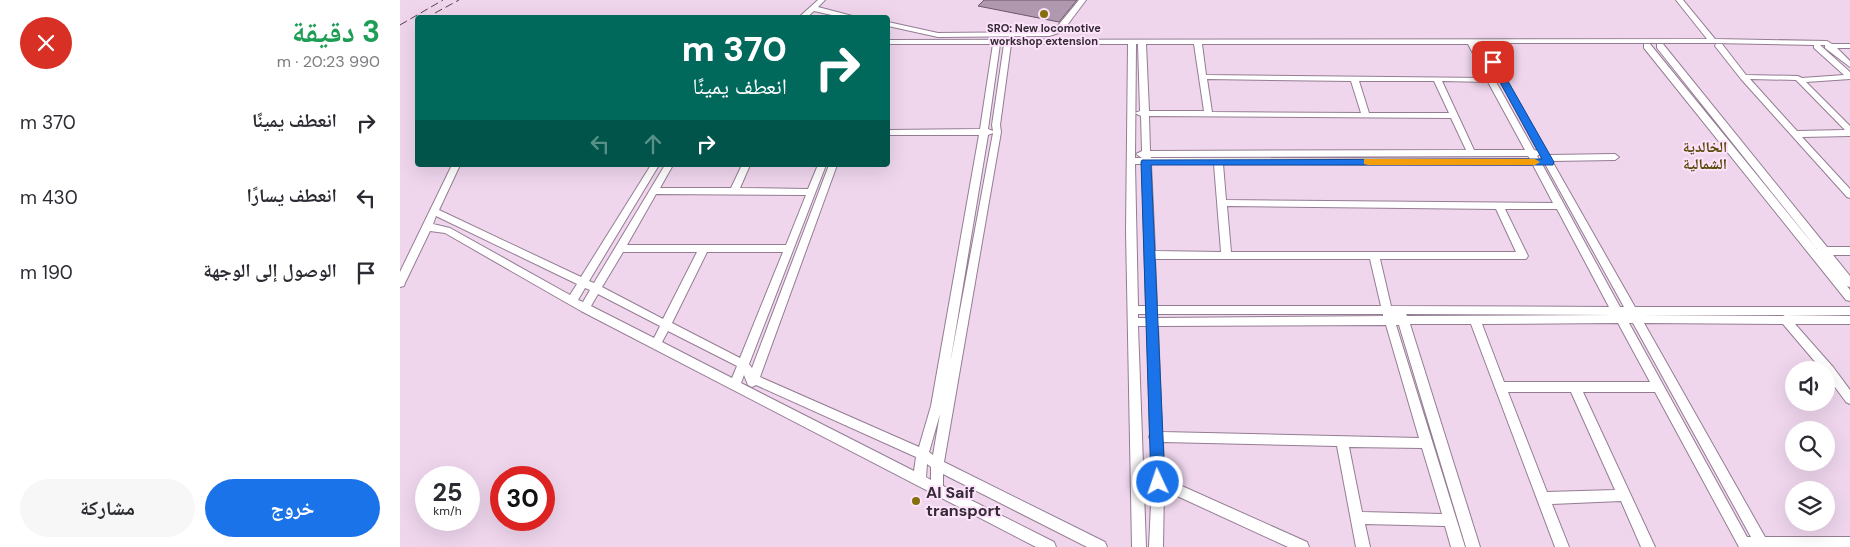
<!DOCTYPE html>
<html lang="ar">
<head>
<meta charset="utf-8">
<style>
  body { margin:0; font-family:"DM Sans","Noto Naskh Arabic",sans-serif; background:#f7f7f7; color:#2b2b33; direction:rtl; height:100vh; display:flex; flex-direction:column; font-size:19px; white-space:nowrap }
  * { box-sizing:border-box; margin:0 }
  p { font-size:16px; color:#7c7c81 }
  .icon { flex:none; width:28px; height:28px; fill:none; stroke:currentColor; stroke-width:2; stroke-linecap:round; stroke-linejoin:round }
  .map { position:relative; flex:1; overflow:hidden; direction:ltr }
  .details { display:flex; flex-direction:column; background:#fff; width:400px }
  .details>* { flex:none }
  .hud { position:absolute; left:15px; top:15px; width:475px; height:152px; border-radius:5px; box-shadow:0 5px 20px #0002; direction:rtl; background:#00695c; color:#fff; overflow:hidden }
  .tools { position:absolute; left:1385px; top:361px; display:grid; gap:10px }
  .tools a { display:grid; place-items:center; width:50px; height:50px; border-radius:50%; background:#fff; box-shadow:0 5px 20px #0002; font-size:25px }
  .speed { position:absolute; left:15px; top:466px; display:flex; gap:10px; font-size:25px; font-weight:700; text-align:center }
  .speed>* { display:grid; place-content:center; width:65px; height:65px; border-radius:50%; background:#fff; box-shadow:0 5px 20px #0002; line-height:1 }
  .speed small { font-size:12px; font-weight:400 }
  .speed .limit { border:8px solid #d22; background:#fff; color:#111 }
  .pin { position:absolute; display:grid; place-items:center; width:42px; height:42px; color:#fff; margin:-21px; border-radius:10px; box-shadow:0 2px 8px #0006 }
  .me { position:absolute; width:55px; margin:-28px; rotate:357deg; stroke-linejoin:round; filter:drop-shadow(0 0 4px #0008) }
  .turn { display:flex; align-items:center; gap:18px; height:105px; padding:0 20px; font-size:22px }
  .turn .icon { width:65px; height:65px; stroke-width:2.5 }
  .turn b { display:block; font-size:35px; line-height:42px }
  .lanes { display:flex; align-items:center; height:48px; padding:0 20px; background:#0003; justify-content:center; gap:25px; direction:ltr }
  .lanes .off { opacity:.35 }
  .round { display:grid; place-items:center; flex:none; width:52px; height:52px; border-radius:26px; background:#f7f7f7 }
  .head { display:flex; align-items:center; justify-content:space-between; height:85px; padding:0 20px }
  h1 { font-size:30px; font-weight:700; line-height:38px; color:#1e9e55 }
  .button { display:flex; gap:10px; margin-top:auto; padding:10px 20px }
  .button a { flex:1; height:58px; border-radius:30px; background:#1a73e8; color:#fff; font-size:20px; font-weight:700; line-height:58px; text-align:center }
  .button a+a { background:#f7f7f7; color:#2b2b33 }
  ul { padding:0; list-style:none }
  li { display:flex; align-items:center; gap:15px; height:75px; padding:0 20px }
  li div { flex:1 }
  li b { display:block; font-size:19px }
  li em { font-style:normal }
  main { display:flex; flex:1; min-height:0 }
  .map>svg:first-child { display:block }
  .building { fill:#b098af; stroke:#6c576b }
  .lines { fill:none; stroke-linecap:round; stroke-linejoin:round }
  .minor-casing { stroke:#947d93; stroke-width:2 }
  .minor { fill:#fff; fill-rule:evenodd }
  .rail { stroke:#50434f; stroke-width:1; stroke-dasharray:8 4; stroke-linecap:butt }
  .route { fill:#1a73e8; stroke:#114b97 }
  .slow { fill:#f59e0b }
  .poi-dot { fill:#866e0d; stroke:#fce3fb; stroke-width:2 }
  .labels { text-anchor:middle; stroke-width:4; stroke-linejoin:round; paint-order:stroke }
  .far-poi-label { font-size:11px; font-weight:bold; fill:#352b35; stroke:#fce3fb }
  .neighbourhood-label { font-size:15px; font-weight:bold; fill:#5a4908; stroke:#fce3fb }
  .near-poi-label { font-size:16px; font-weight:bold; fill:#352b35; stroke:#fce3fb; text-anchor:start }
</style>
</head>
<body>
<main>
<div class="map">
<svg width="1450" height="547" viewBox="0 0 1450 547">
  <rect width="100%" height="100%" fill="#efd6ed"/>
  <!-- building -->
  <path class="building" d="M584,0H677L659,22L578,6Z"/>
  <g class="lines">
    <defs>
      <g id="minor">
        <path d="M418,0H425L418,7L460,18H445L414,11L406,18H398Z"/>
        <path d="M679,0H686L662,32L649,36L538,37L488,26V22L538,33L648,32L656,28Z"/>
        <path d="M1276,0H1283L1315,39L1427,41L1432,44H1450V48H1437L1450,61V67L1425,48V45H1420L1450,72V79L1406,82L1450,126V136L1402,137L1450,189V198L1447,197L1341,79L1315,46L1316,44H1322L1346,75L1398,76L1402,78L1444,75L1414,48V45L1313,43H1086L1149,155L1215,154L1219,157L1215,160L1152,161L1235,307H1450V315H1385L1450,316V324H1395L1433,367L1450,390V404L1446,402L1426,375V370H1422L1383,324L1244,323L1365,537H1450V547H1339L1255,392H1183L1255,547H1241L1221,501L1152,504L1169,547H1155L1071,324H1010L1080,547H1066L999,325H996L1065,547H1051L1045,526L965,524L970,547H956L937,446L763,442L764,478L907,542L909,547H888L764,490L763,547H749L752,481L751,440L749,437L750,434L747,326H738L746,547H732L726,231L728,44H611L600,125L601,132L544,462L705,542L707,547H687L543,474V486L654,542L656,547H636L181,311L45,233L30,231L5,283L4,286L0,287V272L52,165H60L39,210L181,277L251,165H259L189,281L194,283L265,165H273L260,188H331L342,165H350L340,188L408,189L418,165H426L349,364L352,368L429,165H437L360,377L519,447L531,406L579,135H488V130L580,129L593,44H488V40L1307,39ZM1079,43L1138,151L1134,150L1075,44ZM600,44H604L592,125L593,131L588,129ZM736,44H738L740,111L735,113L741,116L742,151L736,154L742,158H735ZM746,44H794L804,111H749ZM802,44H1068L1086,78L806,75ZM807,79L951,81L961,113L812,112ZM1350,79L1396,80L1445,130L1397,131ZM959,81H1034L1049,113H969ZM1042,81L1088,82L1125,150H1074ZM749,116L1051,118L1066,150L750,151ZM593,133L550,364L588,135ZM1140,154L1143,160L1139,159L1137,156ZM1128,156L1130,159L751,158V157ZM1144,162L1224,307H1220L1142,164ZM735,164H742L746,306H738ZM751,164H814L821,252L755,251ZM823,164L1133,165L1153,203L826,200ZM256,194L406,195L386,245H227ZM827,206L1096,209L1116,252H831ZM1105,209H1157L1209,307L991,306L980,259H1126L1128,256ZM36,216L177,284L170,295L50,228L33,224ZM223,252H297L263,319L202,287ZM307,252H383L340,358L272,323ZM755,259H970L981,306H757ZM185,288L190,290L183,302L178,300ZM198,294L260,326L254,338L191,306ZM738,314H747V318H738ZM757,314H983V316L757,318ZM1006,314L1214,315L1007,316ZM1240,315H1385L1383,316ZM1218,323L1250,382H1104L1082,324ZM1229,323H1233L1351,537H1347ZM986,325L1019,438L762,432L758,326ZM268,331L337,366L332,378L262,342ZM344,375L348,385L352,387L356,385L516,457L514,471L341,383ZM1108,392H1171L1215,490L1147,492ZM540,414L533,455L529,452ZM949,447L1022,448L1042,514L962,512ZM527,464L531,467V480L526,477Z"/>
        <path d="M1244,44H1250L1417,249L1257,48V44H1263L1427,247H1450V255H1433L1450,276V287L1447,286L1450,290V301L1446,300L1244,48Z"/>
      </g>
    </defs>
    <!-- minor casing -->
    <use href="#minor" class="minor-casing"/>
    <!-- minor -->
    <use href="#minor" class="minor"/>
    <!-- rail -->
    <g class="rail">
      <path d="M35,13L59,0"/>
      <path d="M0,25L43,0"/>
    </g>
  </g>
  <!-- route -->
  <path class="route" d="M1093,60L1097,62L1154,162L1153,165H751L765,482L763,486L758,488L753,486L751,482L741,162L742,160L1142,159L1089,62Z"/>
  <!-- slow -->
  <path class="slow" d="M964,159H1135L1140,162L1135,165H968L964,164Z"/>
  <!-- markers -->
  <g class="poi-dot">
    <circle cx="644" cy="14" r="5"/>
    <circle cx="516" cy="501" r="5"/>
  </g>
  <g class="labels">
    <!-- far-poi labels -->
    <g class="far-poi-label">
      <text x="644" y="32">SRO: New locomotive<tspan x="644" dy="13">workshop extension</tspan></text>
    </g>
    <!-- neighbourhood labels -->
    <g class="neighbourhood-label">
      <text x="1305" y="152">الخالدية<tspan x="1305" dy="17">الشمالية</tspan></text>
    </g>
    <!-- near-poi labels -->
    <g class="near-poi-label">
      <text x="526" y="498">Al Saif<tspan x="526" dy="18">transport</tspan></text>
    </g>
  </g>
</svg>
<div class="tools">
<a><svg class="icon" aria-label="sound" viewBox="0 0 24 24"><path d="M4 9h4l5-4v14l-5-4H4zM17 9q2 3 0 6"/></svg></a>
<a><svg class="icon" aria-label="search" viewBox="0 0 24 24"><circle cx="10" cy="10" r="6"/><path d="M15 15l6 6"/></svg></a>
<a><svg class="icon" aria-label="layers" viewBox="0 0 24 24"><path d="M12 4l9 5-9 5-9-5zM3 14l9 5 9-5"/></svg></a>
</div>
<div class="speed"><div>25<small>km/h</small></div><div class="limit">30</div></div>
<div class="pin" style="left:1093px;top:62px;background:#d93025"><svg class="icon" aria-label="arrive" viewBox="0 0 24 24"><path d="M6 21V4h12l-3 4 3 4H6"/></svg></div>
<svg class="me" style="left:758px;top:482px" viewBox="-20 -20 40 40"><circle r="17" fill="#1a73e8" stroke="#fff" stroke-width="3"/><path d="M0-11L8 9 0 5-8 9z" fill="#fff"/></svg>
<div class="hud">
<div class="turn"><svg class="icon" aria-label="right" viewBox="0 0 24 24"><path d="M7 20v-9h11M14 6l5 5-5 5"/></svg><div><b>370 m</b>انعطف يمينًا</div></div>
<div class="lanes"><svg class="icon off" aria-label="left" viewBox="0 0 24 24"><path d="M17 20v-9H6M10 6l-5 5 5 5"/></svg><svg class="icon off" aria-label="ahead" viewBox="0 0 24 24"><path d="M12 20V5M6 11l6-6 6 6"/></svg><svg class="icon" aria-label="right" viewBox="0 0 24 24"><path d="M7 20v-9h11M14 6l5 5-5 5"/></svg></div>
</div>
</div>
<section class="details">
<div class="head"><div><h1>3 دقيقة</h1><p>990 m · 20:23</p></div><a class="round" style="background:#d93025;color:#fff"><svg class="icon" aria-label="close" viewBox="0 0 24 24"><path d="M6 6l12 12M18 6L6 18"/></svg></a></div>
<ul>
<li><svg class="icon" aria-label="right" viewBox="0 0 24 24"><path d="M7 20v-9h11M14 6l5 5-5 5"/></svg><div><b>انعطف يمينًا</b></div><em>370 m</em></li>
<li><svg class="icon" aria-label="left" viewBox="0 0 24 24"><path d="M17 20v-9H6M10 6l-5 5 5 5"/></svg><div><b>انعطف يسارًا</b></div><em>430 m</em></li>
<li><svg class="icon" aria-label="arrive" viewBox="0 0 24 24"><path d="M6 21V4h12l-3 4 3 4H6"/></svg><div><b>الوصول إلى الوجهة</b></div><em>190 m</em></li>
</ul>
<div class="button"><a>خروج</a><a>مشاركة</a></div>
</section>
</main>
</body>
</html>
